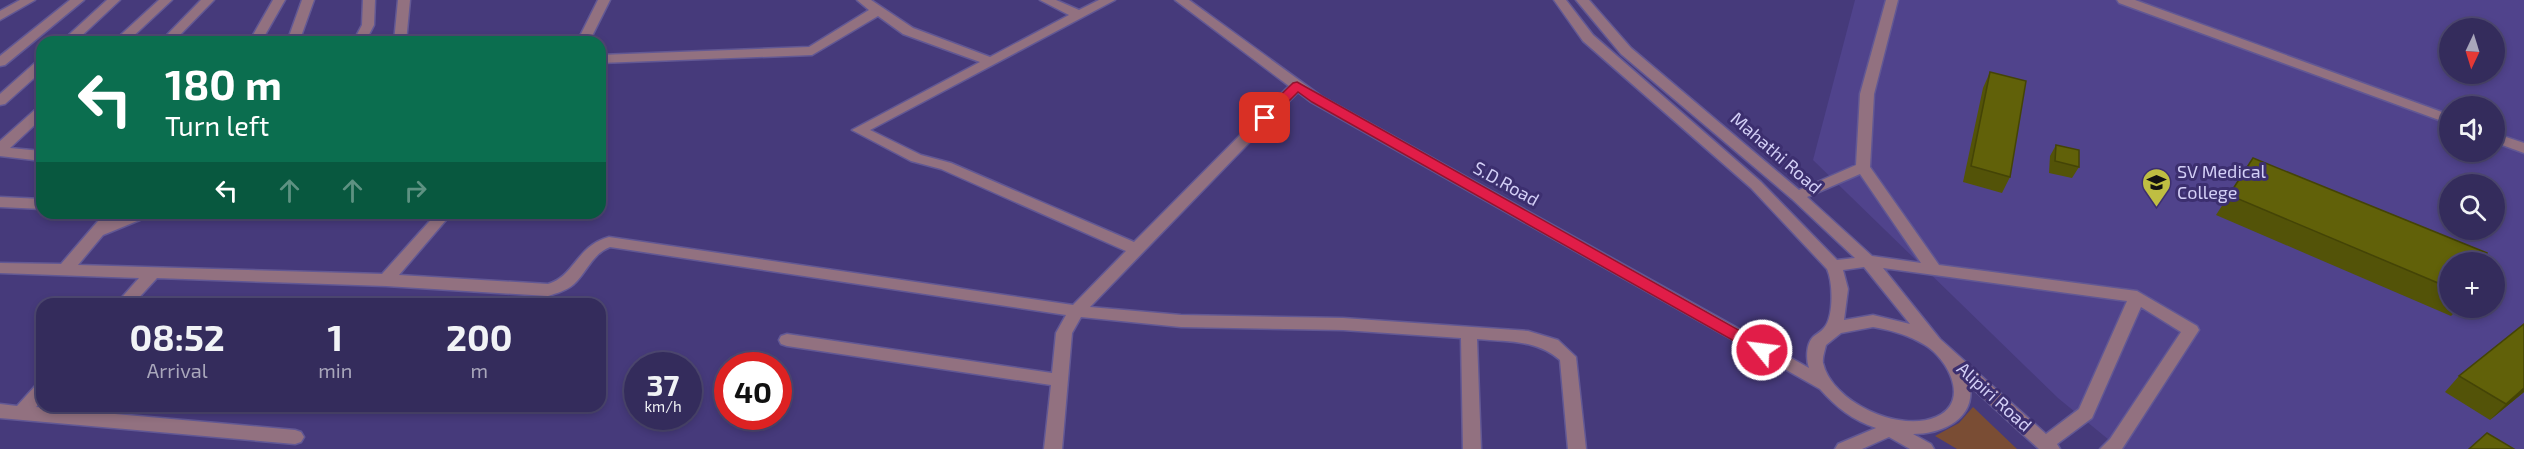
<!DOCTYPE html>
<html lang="en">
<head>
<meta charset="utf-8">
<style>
  body { margin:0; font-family:"Exo 2",sans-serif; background:#3c3462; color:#f1f3f6; height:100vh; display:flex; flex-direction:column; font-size:22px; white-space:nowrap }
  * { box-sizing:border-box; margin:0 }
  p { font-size:20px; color:#a9a7bb }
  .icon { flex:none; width:33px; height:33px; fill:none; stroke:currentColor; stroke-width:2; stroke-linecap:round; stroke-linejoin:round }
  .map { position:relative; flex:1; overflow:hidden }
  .panel { position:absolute; left:36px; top:298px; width:570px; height:114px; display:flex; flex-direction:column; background:#342c5c; border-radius:18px; box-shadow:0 3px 9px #0003,0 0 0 2px #4e4872 }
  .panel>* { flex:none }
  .top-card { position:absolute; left:36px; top:36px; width:570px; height:183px; border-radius:18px; box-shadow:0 3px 9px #0003,0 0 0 2px #4e4872; background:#0b6e4f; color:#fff; overflow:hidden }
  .needle { width:39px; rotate:184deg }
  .fabs { position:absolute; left:2439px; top:18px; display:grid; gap:12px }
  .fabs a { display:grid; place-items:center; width:66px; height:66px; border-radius:50%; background:#342c5c; box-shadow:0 3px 9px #0003,0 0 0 2px #4e4872; font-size:30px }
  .speed { position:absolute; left:624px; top:352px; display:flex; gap:12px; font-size:30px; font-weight:700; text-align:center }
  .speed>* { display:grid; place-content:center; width:78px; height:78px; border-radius:50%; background:#342c5c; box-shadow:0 3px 9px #0003,0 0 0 2px #4e4872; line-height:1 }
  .speed small { font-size:15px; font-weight:400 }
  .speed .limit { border:9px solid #d22; background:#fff; color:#111 }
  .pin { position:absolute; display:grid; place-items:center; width:51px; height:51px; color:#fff; margin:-26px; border-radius:12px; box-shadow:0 3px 9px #0006 }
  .me { position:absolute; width:66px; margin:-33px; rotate:299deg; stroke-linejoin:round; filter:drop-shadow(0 0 4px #0008) }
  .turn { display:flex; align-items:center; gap:21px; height:126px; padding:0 30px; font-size:27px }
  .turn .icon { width:78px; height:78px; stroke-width:2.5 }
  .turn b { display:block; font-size:42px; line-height:51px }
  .lanes { display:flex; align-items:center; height:57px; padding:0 30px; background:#0003; justify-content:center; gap:30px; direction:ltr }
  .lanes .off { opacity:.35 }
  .eta { display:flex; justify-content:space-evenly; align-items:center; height:102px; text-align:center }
  .eta b { font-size:36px; font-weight:700; line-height:42px }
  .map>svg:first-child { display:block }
  .built { fill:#50438c; fill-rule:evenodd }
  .green { fill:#7a4d34 }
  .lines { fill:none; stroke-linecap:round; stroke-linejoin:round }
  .minor-casing { stroke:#625894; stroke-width:3 }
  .minor { fill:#927180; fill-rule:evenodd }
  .wall { fill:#535308 }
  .shaded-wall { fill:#444406 }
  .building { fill:#616109; stroke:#444406; stroke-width:1.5 }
  .route { fill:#e11d48; stroke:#92132f; stroke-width:1.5 }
  .labels { text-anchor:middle; stroke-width:6; stroke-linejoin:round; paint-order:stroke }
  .street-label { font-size:18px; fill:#d3cff6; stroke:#3c2f6f }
  .poi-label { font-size:18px; fill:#d3cff6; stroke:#3c2f6f; text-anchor:start }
</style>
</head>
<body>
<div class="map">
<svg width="2524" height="449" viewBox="0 0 2524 449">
  <rect width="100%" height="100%" fill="#463a7b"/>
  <!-- built -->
  <path class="built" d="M1855,0H2524V449H2120L2058,398L1813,160ZM2450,28H2494V74H2450ZM2450,106H2494V152H2450ZM2450,184H2494V230H2450ZM2450,262H2494V308H2450Z"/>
  <!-- green -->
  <path class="green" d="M1973,407L2017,449H1957L1935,436L1959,423Z"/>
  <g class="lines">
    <defs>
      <g id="minor">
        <path d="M20,0H35L0,20V11Z"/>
        <path d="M70,0H84L5,65L0,66V56Z"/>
        <path d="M107,0H120L75,42H61Z"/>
        <path d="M159,0H172L127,42H113Z"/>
        <path d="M201,0H214L173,42H160Z"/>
        <path d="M273,0H285L261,42H249Z"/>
        <path d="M302,0H314L299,42H287Z"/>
        <path d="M363,0H375L374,25L365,42H353L362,25Z"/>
        <path d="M398,0H410L406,42H394Z"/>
        <path d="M598,0H610L589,42H577Z"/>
        <path d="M857,0H871L913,28L990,57L1069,15L1040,0H1056L1079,10L1099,0H1115L870,130L921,155L951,163L1134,242L1289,86L1175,0H1189L1321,96L1809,368C1806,360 1806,344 1813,337C1816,334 1821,332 1824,328C1834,317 1833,282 1827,269L1751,188L1583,41L1554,0H1566L1593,35L1761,182L1837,260L1855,258L1792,199L1621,54L1576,0H1589L1631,48L1799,190L1856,165L1860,94L1886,0H1898L1874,94L1870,167L1939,265L2137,291L2197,326L2199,330L2122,449H2100L2110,439L2181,332L2141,307L2092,418L2057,444L2060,449H2039L1970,386C1975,420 1941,434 1913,434L1931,444L1934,449H1910L1889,437L1862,449H1835L1838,444L1876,428C1852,420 1836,407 1820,389L1311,102L1298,92L1090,307L1181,315L1343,318L1528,331L1558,340L1576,357L1586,449H1568L1560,360C1535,339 1508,342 1477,339L1481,449H1463L1461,338L1343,330L1181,327L1081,317L1072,333L1062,449H1044L1051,385L787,346L781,344L779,340L781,336L787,334L1052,373L1056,333L1066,315L610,247C592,254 587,272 574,284C566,291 557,293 548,296L386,286L157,278L133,304H116L139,278L0,273V263L61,264L105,213H120L118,217L128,213H149L147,217L103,235L78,265L382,274L437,213H452L399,275L548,284C575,276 576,246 609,237L1073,305L1126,251L941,169L911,161L852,130L980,62L903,34L878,16L812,55L600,63V55L809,47L869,10ZM1860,174L1921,263L1872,256L1807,197ZM1864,267L1910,324L1873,315L1844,320L1848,289L1843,270ZM1883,268L2127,301L2079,409L2046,434L1940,339ZM1873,327C1891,330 1909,335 1925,345C1948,359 1971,402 1936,417C1899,433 1832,402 1823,363C1822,358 1825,350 1826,345L1841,333Z"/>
        <path d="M2117,0H2135L2450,115V124L2119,3Z"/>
        <path d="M42,60V71L5,104L0,105V94L37,61Z"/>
        <path d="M42,107V118L10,148L42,151V161L0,156V141L37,108Z"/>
        <path d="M2494,133L2524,143V153L2494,142Z"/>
        <path d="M0,197L42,199V209L0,207Z"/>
        <path d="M42,383V401L36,407L295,430L301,432L304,437L301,442L295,444L0,418V404L17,406L36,385Z"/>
      </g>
    </defs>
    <!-- minor casing -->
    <use href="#minor" class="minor-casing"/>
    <!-- minor -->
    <use href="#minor" class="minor"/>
  </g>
  <!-- wall -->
  <g class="wall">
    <path d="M1990,72L2010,177L2002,193L1963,182L1983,88Z"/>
    <path d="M2056,145L2079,167L2072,178L2049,173L2050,156Z"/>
    <path d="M2253,158L2450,262V308H2459L2451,316L2216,215Z"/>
    <path d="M2459,376L2524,392L2490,420L2445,392Z"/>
  </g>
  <!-- shaded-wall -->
  <path class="shaded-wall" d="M2524,388V392L2490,420L2506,404Z"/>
  <!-- building -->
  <g class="building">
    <path d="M1990,72L2026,81L2010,177L1971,166Z"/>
    <path d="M2056,145L2079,150V167L2055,161Z"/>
    <path d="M2253,158L2487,253L2483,262H2450V288L2229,195Z"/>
    <path d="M2524,324V388L2506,404L2459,376Z"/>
    <path d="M2487,433L2514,449H2469Z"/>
  </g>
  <!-- route -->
  <path class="route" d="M1297,82L1767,346L1770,350L1767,354H1757L1312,102L1298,92L1269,121H1260L1258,118L1260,115L1293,83Z"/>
  <!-- icons -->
  <defs>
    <symbol id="university-pin" viewBox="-11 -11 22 30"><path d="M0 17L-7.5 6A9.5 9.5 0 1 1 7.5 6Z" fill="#bfbe42" stroke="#3c2f6f"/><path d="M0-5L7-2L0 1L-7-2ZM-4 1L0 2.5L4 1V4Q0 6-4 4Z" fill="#111"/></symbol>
  </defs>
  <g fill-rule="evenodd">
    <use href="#university-pin" x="2140" y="166" width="33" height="45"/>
  </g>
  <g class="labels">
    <!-- street labels -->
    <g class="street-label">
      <text transform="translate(1776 153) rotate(41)" y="6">Mahathi Road</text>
      <text transform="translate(1506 184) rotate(29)" y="6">S.D.Road</text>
      <text transform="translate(1994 397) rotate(42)" y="6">Alipiri Road</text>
    </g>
    <!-- poi labels -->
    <g class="poi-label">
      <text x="2177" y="178">SV Medical<tspan x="2177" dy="21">College</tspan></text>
    </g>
  </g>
</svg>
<div class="fabs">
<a><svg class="needle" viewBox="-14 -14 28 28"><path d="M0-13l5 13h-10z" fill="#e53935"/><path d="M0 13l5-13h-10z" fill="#a9a7bb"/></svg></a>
<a><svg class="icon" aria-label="sound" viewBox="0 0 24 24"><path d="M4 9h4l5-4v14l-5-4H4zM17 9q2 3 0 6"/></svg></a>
<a><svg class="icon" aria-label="search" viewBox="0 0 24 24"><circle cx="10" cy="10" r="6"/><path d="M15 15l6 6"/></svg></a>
<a>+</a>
</div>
<div class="speed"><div>37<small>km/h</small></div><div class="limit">40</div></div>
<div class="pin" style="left:1265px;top:118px;background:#d93025"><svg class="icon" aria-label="arrive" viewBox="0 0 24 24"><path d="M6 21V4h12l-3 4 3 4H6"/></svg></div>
<svg class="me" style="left:1762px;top:350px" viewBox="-20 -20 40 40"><circle r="17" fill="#e11d48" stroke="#fff" stroke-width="3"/><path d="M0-11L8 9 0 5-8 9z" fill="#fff"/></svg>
<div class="top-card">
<div class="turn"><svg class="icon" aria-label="left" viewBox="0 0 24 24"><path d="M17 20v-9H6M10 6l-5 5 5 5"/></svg><div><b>180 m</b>Turn left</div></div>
<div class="lanes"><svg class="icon" aria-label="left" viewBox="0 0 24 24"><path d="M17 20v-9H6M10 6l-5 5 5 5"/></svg><svg class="icon off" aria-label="ahead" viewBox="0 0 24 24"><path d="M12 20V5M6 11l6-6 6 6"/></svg><svg class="icon off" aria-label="ahead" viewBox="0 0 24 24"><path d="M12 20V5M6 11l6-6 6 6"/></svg><svg class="icon off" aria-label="right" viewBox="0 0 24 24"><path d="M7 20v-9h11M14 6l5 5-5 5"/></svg></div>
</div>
<section class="panel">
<div class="eta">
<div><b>08:52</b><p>Arrival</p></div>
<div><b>1</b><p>min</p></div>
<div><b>200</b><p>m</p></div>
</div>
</section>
</div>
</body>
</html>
